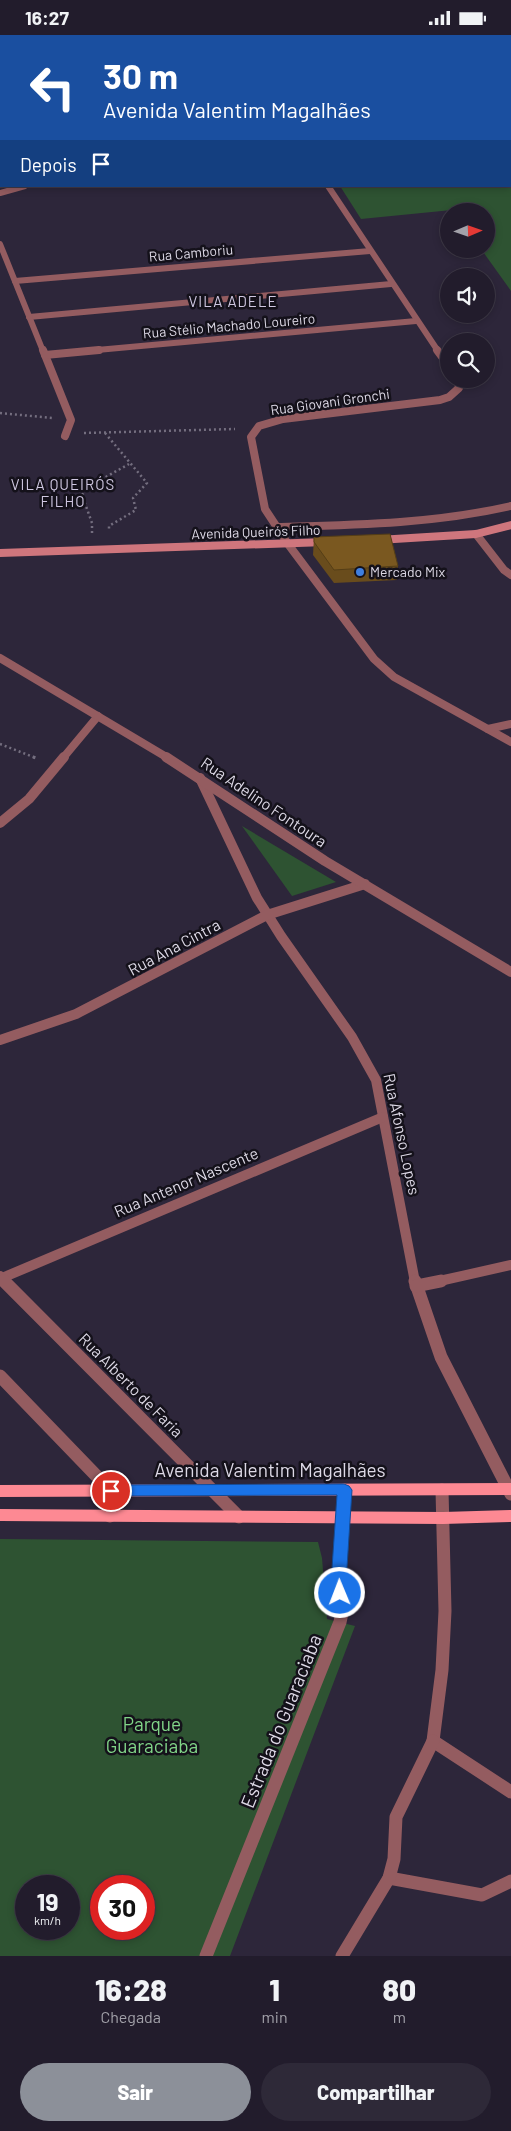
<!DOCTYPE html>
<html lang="pt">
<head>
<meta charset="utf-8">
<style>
  body { margin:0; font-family:Barlow,sans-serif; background:#2e2938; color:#f1f3f6; height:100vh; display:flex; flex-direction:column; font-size:19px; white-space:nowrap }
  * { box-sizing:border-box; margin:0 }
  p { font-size:16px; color:#a2a1a9 }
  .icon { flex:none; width:28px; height:28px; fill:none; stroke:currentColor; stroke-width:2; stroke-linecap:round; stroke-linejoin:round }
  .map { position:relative; height:1921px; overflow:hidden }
  .sheet { display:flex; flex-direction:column; background:#221c2c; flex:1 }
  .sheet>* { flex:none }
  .top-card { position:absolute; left:0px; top:0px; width:511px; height:152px; box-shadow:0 2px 8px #0003,0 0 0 1px #3f3a48; background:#1a4fa0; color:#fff; overflow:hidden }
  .needle { width:32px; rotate:88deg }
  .controls { position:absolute; left:440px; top:168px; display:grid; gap:10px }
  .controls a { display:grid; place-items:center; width:55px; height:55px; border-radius:50%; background:#221c2c; box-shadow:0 2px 8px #0003,0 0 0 1px #3f3a48; font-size:25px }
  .speed { position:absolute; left:15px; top:1840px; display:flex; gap:10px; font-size:25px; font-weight:700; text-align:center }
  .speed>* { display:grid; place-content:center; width:65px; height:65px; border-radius:50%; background:#221c2c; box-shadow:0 2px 8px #0003,0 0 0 1px #3f3a48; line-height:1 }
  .speed small { font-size:12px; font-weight:400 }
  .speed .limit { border:8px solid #d22; background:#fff; color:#111 }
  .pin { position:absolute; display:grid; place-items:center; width:42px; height:42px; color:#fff; margin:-21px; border:2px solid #fff; border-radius:50%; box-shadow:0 1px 5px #0007 }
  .me { position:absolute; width:55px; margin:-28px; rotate:359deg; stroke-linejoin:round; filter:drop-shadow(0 0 4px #0008) }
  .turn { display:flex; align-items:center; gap:18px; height:105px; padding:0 20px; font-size:22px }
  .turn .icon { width:65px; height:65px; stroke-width:2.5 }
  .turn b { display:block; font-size:35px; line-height:42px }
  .then { display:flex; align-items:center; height:48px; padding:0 20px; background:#0003; gap:10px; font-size:19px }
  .eta { display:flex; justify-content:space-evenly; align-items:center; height:85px; text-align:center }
  .eta b { font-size:30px; font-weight:800; line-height:35px }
  .cta { display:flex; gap:10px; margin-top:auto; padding:10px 20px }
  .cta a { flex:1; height:58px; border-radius:30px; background:#8c9099; color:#fff; font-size:20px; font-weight:800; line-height:58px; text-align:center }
  .cta a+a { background:#2e2938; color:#f1f3f6 }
  .status { display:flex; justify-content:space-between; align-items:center; height:35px; padding:0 25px; background:#221c2c; direction:ltr }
  .status svg { height:14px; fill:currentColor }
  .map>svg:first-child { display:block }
  .green { fill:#2e5332; fill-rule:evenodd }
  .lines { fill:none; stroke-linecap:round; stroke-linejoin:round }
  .path-far1 { stroke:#746e7f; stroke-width:2.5; stroke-dasharray:2 3; stroke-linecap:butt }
  .path { stroke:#746e7f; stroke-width:3; stroke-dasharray:2.5 4; stroke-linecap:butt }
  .service-far1 { stroke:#945c60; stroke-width:6 }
  .service { stroke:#945c60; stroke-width:13 }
  .minor-far3 { stroke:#945c60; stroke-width:6 }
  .minor-far2 { stroke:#945c60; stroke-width:8 }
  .minor-far1 { stroke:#945c60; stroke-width:10 }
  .minor { stroke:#945c60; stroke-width:13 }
  .tertiary-far2 { stroke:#945c60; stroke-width:6 }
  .tertiary-far1 { stroke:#945c60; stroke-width:8 }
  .tertiary { stroke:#945c60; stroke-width:10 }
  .secondary { stroke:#cf767d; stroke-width:8 }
  .primary { fill:#fd8993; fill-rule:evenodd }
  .wall { fill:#694c1c }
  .building { fill:#7a5820; stroke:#553e16 }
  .route { fill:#1a73e8; stroke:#114b97 }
  .shop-dot { fill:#3f7fe0; stroke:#14111a; stroke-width:2 }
  .labels { text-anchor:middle; stroke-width:5; stroke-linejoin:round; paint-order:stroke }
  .far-street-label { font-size:14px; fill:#ddd9e6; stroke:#14111a }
  .far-poi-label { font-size:14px; fill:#ddd9e6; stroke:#14111a; text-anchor:start }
  .far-neighbourhood-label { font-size:15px; letter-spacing:1px; fill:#cfc7e1; stroke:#14111a }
  .street-label { font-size:16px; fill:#ddd9e6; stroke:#14111a }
  .near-street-label { font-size:19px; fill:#ddd9e6; stroke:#14111a }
  .near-park-label { font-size:19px; fill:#81d588; stroke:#14111a }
</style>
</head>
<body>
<div class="status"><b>16:27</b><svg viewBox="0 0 49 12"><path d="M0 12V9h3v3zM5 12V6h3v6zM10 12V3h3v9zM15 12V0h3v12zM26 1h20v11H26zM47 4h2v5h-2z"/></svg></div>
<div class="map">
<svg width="511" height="1921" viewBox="0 0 511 1921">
  <rect width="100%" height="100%" fill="#2d263a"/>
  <!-- green -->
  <g class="green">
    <path d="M306,0H511V30L510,1Z"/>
    <path d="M510,45H511V256L481,214H486V176L452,175L361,184L340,151H510Z"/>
    <path d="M242,791L336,847L292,861Z"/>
    <path d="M0,1504L318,1507L322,1523L327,1584L355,1591L230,1921H0ZM26,1851H69V1894H26ZM101,1851H144V1894H101Z"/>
  </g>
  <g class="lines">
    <!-- path-far1 -->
    <g class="path-far1">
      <path d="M0,378L52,383"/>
      <path d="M84,398L235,394"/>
      <path d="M105,398L147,448L133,463L136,475L109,491V496"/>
      <path d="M92,498V488L82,460L88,452L129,429"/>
      <path d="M0,709L36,723"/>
    </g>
    <!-- path -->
    <path class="path" d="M33,722L39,724"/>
    <!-- service-far1 -->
    <g class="service-far1">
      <path d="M85,0L87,1"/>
      <path d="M29,282L391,249"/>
    </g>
    <!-- service -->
    <g class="service">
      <path d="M442,1455L445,1576L442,1635L433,1706L511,1757"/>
      <path d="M389,1843L482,1860L511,1846"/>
      <path d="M342,1921L389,1843L394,1824L396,1782L433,1706"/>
    </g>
    <!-- minor-far3 -->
    <g class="minor-far3">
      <path d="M298,0L300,1"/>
      <path d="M328,151L438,316"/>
      <path d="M0,209L43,316"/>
      <path d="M15,246L370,216"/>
      <path d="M86,316L416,286"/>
    </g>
    <!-- minor-far2 -->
    <g class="minor-far2">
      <path d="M43,315L71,385L65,401"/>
      <path d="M437,315L449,331"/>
      <path d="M45,320L99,315"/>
      <path d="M458,344L459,353L449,362L440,365L283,384L259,391L251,402L265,474L288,509L374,624L394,642L511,707"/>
      <path d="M276,492C355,490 433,489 511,471"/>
      <path d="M476,499L504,535L511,540"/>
      <path d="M488,694L511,689"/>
      <path d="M63,723L98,681"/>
    </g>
    <!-- minor-far1 -->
    <g class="minor-far1">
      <path d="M200,743L257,863L281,901L352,1002L376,1045L415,1247"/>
      <path d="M0,788L29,764L64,722"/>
      <path d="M0,1005L76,979L267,880L365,849"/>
      <path d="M0,1241L6,1247"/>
      <path d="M2,1243L383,1082"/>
      <path d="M435,1247L511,1230"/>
    </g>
    <!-- minor -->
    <g class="minor">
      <path d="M4,1246L239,1482"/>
      <path d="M415,1246L441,1322L511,1459"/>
      <path d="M416,1251L441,1246"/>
      <path d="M0,1341L111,1456L110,1481"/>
      <path d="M206,1921L340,1587L342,1578L338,1548L344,1455"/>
    </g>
    <!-- tertiary-far2 -->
    <path class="tertiary-far2" d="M0,158L25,151"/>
    <!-- tertiary-far1 -->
    <path class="tertiary-far1" d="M0,623L168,723"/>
    <!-- tertiary -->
    <path class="tertiary" d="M166,722L325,826L511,937"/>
    <!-- secondary -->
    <g class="secondary">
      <path d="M378,505L476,499L511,490"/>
      <path d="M0,518L326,507"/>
    </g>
    <!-- primary -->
    <g class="primary">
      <path d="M511,1448V1460L0,1462V1450Z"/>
      <path d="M0,1474L443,1477L511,1475V1487L443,1489L0,1486Z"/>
    </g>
  </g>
  <!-- wall -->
  <path class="wall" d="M314,502L398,531L397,545L334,548L313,520Z"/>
  <!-- building -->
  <path class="building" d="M390,499L398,531L334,535L314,507V502Z"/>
  <!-- route -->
  <path class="route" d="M344,1449L349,1451L352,1455L346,1548L347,1558L345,1562H335L331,1548L337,1460L111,1461L106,1459L104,1456L106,1452L111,1450Z"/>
  <!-- markers -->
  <circle class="shop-dot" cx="360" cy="537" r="5"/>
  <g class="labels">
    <!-- far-street labels -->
    <g class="far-street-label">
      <text transform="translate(191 218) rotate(-5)" y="5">Rua Camboriu</text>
      <text transform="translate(229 291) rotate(-5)" y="5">Rua Stélio Machado Loureiro</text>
      <text transform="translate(330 367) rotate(-8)" y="5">Rua Giovani Gronchi</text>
      <text transform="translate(256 497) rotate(-2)" y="5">Avenida Queirós Filho</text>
    </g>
    <!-- far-poi labels -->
    <g class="far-poi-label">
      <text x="370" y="542">Mercado Mix</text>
    </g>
    <!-- far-neighbourhood labels -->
    <g class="far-neighbourhood-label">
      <text x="233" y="272">VILA ADELE</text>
      <text x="63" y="455">VILA QUEIRÓS<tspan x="63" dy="17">FILHO</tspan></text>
    </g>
    <!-- street labels -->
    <g class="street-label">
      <text transform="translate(264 767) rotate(34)" y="6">Rua Adelino Fontoura</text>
      <text transform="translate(174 912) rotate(-28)" y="6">Rua Ana Cintra</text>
      <text transform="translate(402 1099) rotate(78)" y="6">Rua Afonso Lopes</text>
      <text transform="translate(186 1147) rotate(-23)" y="6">Rua Antenor Nascente</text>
      <text transform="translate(131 1350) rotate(45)" y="6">Rua Alberto de Faria</text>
    </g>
    <!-- near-street labels -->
    <g class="near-street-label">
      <text x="270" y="1442">Avenida Valentim Magalhães</text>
      <text transform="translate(281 1686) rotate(-68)" y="7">Estrada do Guaraciaba</text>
    </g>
    <!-- near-park labels -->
    <g class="near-park-label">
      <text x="152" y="1696">Parque<tspan x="152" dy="22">Guaraciaba</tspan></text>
    </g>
  </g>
</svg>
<div class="controls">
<a><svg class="needle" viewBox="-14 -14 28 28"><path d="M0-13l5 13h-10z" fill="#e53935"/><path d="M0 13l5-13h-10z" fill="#a2a1a9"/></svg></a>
<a><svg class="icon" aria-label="sound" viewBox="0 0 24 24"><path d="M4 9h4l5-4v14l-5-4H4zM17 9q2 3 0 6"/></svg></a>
<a><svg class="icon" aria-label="search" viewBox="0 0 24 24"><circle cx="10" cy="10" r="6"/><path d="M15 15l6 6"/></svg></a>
</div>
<div class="speed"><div>19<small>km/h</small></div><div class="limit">30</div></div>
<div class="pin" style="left:111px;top:1456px;background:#d93025"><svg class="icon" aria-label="arrive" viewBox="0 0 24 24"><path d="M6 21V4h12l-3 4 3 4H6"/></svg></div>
<svg class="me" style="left:340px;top:1558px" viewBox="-20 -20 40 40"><circle r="17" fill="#1a73e8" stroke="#fff" stroke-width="3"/><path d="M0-11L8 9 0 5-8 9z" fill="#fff"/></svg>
<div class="top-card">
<div class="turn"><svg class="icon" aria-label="left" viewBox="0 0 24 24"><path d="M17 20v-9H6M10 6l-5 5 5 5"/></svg><div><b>30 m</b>Avenida Valentim Magalhães</div></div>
<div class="then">Depois<svg class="icon" aria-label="arrive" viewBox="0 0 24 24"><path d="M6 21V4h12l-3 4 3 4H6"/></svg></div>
</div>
</div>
<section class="sheet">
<div class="eta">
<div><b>16:28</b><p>Chegada</p></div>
<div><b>1</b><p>min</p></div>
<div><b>80</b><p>m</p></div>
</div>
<div class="cta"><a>Sair</a><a>Compartilhar</a></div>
</section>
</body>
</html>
